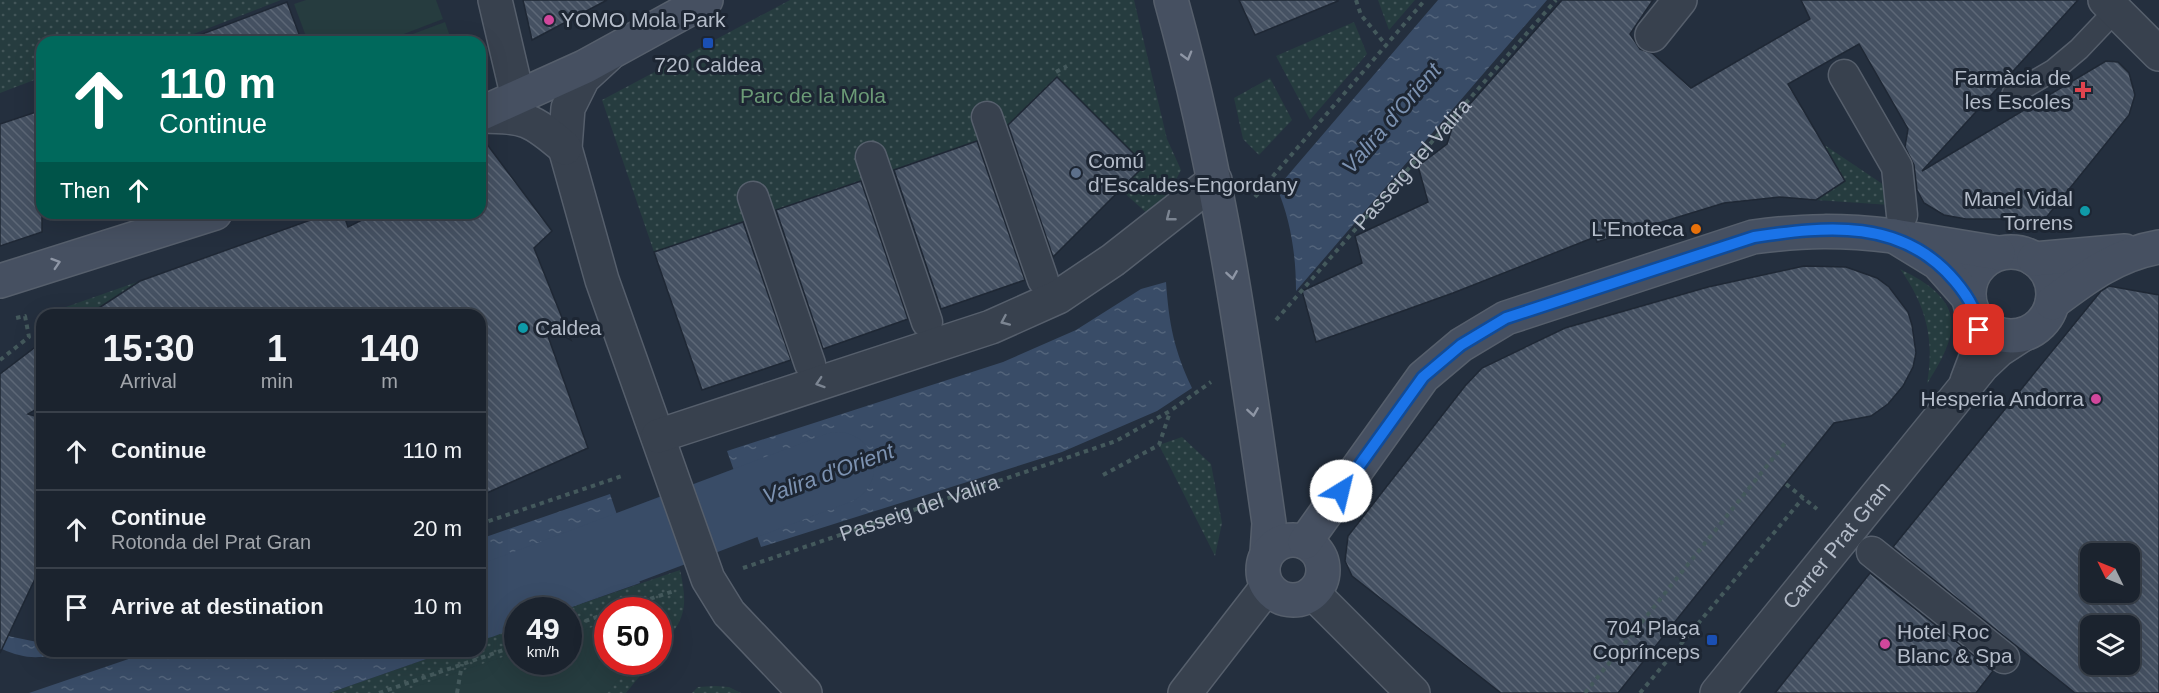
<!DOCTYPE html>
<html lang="en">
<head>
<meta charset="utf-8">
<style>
  body { margin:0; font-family:Arial,sans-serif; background:#242b36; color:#f1f3f6; height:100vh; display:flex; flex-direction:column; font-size:22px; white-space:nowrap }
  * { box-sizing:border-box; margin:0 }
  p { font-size:20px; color:#a0a4aa }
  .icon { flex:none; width:33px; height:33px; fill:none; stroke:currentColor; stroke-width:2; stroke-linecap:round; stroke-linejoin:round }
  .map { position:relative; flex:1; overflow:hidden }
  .side { position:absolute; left:36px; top:309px; width:450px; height:348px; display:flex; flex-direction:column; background:#1b232e; border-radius:18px; box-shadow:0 6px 24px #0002,0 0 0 2px #39404a }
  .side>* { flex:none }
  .top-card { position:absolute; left:36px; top:36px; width:450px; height:183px; border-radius:18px; box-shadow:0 6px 24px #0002,0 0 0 2px #39404a; background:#00695c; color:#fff; overflow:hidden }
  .needle { width:39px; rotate:313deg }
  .controls { position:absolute; left:2080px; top:543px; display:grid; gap:12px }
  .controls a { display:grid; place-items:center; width:60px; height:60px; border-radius:12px; background:#1b232e; box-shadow:0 6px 24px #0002,0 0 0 2px #39404a; font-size:30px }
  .speed { position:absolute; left:504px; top:597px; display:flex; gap:12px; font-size:30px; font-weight:700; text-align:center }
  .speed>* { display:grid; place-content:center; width:78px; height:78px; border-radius:50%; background:#1b232e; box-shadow:0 6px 24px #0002,0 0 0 2px #39404a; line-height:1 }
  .speed small { font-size:15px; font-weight:400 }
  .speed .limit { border:9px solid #d22; background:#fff; color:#111 }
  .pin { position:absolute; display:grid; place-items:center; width:51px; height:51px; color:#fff; margin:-26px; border-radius:12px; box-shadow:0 3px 9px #0006 }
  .me { position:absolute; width:66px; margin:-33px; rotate:36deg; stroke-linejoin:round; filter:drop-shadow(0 0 4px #0008) }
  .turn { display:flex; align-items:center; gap:21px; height:126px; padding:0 24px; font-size:27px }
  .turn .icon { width:78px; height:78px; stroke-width:2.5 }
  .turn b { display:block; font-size:42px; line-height:51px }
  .then { display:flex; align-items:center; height:57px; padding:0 24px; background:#0003; gap:12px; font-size:22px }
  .eta { display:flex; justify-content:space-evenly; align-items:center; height:102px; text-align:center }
  .eta b { font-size:36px; font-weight:600; line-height:42px }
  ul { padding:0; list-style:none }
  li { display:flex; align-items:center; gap:18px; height:78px; padding:0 24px; border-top:2px solid #39404a }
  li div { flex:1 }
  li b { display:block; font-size:22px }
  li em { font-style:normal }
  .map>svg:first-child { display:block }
  .green { fill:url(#green-dots) }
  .pitch { fill:#263c3f }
  .water { fill:url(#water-ripples) }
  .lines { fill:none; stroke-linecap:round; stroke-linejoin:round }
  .river { stroke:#394c67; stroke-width:72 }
  .building { fill:url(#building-back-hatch); stroke:#1f2835; stroke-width:1.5; fill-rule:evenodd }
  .service-casing { stroke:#565f6c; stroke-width:24 }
  .pedestrian-casing { stroke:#565f6c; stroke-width:33 }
  .minor-casing { stroke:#565f6c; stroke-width:36 }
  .tertiary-casing { stroke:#565f6c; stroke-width:36 }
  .secondary-casing { stroke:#565f6c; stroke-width:36 }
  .path { stroke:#44595c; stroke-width:4; stroke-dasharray:4.5 4.5; stroke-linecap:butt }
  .service { stroke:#38414e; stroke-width:21 }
  .pedestrian { stroke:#38414e; stroke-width:30 }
  .minor { stroke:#38414e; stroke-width:33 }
  .tertiary { stroke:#38414e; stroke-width:33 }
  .secondary { stroke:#465061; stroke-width:33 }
  .oneway { stroke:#8e96a5 }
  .oneway2 { stroke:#7c8592 }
  .route-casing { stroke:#114b97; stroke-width:15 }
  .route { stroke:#1a73e8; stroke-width:10 }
  .hotel-dot { fill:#d1479c; stroke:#1d2633; stroke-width:2 }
  .transit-dot { fill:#1a4fb4; stroke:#1d2633; stroke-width:2 }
  .health-dot { fill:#e0444e; stroke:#1d2633; stroke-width:2 }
  .service-dot { fill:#5c6f8a; stroke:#1d2633; stroke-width:2 }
  .culture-dot { fill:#0f9aa8; stroke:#1d2633; stroke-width:2 }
  .food-dot { fill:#e8710a; stroke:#1d2633; stroke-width:2 }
  .labels { text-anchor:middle; stroke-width:6; stroke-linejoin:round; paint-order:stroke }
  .poi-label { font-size:21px; fill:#b4bcc9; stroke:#1d2633; text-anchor:end }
  .park-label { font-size:21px; fill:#6b9a76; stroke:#1d2633 }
  .street-label { font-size:21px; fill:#b4bcc9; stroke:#1d2633 }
  .water-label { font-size:22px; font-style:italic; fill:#7c92b1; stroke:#1d2633 }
</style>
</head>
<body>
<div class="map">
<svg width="2159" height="693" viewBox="0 0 2159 693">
  <defs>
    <pattern id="green-dots" width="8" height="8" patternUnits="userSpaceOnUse" patternTransform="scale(1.5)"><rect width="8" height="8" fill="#263c3f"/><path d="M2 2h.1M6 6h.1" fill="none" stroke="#435659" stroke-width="1.8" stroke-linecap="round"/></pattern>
    <pattern id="water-ripples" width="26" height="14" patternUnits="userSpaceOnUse" patternTransform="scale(1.5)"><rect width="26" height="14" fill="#394c67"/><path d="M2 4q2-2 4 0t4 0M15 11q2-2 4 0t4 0" fill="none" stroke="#53647b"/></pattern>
    <pattern id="building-back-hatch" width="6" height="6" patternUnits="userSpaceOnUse" patternTransform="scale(1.5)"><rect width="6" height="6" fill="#455162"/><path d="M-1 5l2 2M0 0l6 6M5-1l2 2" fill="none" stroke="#5d6877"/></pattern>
  </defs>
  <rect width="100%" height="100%" fill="#242f3e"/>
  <!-- green -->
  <g class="green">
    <path d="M0,0H281L173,42H42V77L0,93Z"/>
    <path d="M790,0H1134L1167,139L1181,170L1170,191L1150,216L1121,190L1145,165L1057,77L1002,132L654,252L602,100Z"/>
    <path d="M1378,0H1415L1389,30Z"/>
    <path d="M1354,22L1367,54L1310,120L1276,56Z"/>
    <path d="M1270,78L1292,120L1259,155L1243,139L1234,98Z"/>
    <path d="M1823,144L1887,187L1890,205L1816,200L1844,181Z"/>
    <path d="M1900,269C1964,300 1963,328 1927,384C1935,340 1926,305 1900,269Z"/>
    <path d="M140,281L88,315H43Z"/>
    <path d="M1182,437L1211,464L1222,523L1215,556L1159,445Z"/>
    <path d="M680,570C689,611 684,619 659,651L658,610H608V662H651L626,693H329L449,651H480V640L517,627L518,662H568V610H563Z"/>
    <path d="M715,686L729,687L741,693H692L698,687Z"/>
  </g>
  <!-- pitch -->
  <g class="pitch">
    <path d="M306,0H436L443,19L383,42H308L294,4Z"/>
    <path d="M445,22L452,42H391Z"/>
    <path d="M607,622L608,662H632L607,693H397L517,652L518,662H568L569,635Z"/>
  </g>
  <!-- water -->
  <g class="water">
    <path d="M1438,0H1547L1296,291C1296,256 1291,221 1277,188Z"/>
    <path d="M1166,282C1169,324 1174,350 1192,388L1157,411L1062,452L761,547L727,451L1003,362L1076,330L1141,289Z"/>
    <path d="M610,494L640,583L563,610H518L517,627L480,640V539Z"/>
    <path d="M8,636L42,643V651H65C42,660 24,659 2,649Z"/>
    <path d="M152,651H449L329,693H29Z"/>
  </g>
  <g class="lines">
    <!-- river -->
    <path class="river" d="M480,603L838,468"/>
  </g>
  <!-- building -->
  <g class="building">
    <path d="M523,0H607L532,40Z"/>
    <path d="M1239,0H1338V1L1255,35Z"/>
    <path d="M1562,0H1653L1630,34L1640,49L1652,53L1691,88L1810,19L1801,0H2078L1922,171L2106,61L2118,62L2129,73L2135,95L2129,115L2045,219H1966L1944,215L1924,203L1917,190L1914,165L1905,147L1908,129L1859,44L1788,84L1845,181L1816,200L1780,197L1724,203L1597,242L1595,237L1453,293L1316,342L1302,291L1362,263L1355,236L1428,202L1418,166L1447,144L1454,122Z"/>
    <path d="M287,2L302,42H189V39Z"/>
    <path d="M1057,77L1145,165L1053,257L1008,125Z"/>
    <path d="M42,110V232L0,246V124Z"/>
    <path d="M480,135L552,231L534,248L571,340L544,325L588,448L480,496V315H88L140,281L330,213H343L348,227L376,213H480Z"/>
    <path d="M977,141L1025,280L941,309L894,170Z"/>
    <path d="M861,181L908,319L823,349L776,210Z"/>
    <path d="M743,222L791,360L702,390L654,252Z"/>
    <path d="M1804,266L1846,267L1877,278L1889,287L1908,312L1912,325L1916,353L1913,367L1903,386L1888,404L1871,416L1834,423L1618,693H1501L1352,576L1345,561L1348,536L1465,386L1482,368L1565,328L1708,287Z"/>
    <path d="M2109,286L2159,295V693H2075L1893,547L2101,291ZM2091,554H2130V592H2091ZM2091,626H2130V664H2091Z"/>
    <path d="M42,342V406L28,414L42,418V564L0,653V374Z"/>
    <path d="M1870,573L1993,671L1976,693H1775Z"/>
  </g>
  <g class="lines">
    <defs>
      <path id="service" d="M2013,94L2054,70L2079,49L2115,11"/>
      <g id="pedestrian">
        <path d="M1844,75L1897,167L1902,215"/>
        <path d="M987,117L1043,280"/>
        <path d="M871,157L927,322"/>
        <path d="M753,197L810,364"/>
        <path d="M1872,552L2004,658"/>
      </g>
      <g id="minor">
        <path d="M495,0L518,98"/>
        <path d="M2105,0L2159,54"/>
        <path d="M1652,35L1680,0"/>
        <path d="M608,55L583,78L568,108L565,148L602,280L708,579L729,613L805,693"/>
        <path d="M481,116C526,117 530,118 565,148"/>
        <path d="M658,436L991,327L1058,297L1113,260L1215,180"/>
        <path d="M1313,593L1413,693"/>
      </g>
      <g id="tertiary">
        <path d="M1967,381L1978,352V321"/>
        <path d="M1185,693L1267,587"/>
        <path id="s3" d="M1717,693L1982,366L1999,350L2022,335"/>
      </g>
      <g id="secondary">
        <path d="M1171,0C1219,171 1244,347 1269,523L1267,553"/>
        <path d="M480,114L584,67L706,0"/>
        <circle cx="2011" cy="294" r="42"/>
        <path d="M2034,259L2125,251"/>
        <path d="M0,281L215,213"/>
        <path d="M1969,298L1938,263L1894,236L1998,253"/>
        <path d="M2052,303C2085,278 2117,254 2159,247"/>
        <circle cx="1293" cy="570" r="30"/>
        <path d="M1305,542L1423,377L1461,345L1506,318L1753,237C1806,230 1841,230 1894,236"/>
      </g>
    </defs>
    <!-- service casing -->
    <use href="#service" class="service-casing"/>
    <!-- pedestrian casing -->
    <use href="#pedestrian" class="pedestrian-casing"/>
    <!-- minor casing -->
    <use href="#minor" class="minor-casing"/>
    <!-- tertiary casing -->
    <use href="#tertiary" class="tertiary-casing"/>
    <!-- secondary casing -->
    <use href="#secondary" class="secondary-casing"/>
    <!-- path -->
    <g class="path">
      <path d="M1356,0L1361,15L1386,45"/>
      <path d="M1056,72L1067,66"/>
      <path d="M1255,197L1425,0"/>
      <path id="s1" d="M1276,320L1556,0"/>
      <path d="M0,360L29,337L25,316L16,318"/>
      <path d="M1103,475L1159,445L1170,412"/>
      <path d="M1786,484L1817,509"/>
      <path d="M480,524L625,475"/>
      <path id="s2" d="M743,568L1116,441L1170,411L1211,382"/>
      <path d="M616,610L674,591"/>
      <path d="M568,627L608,613"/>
      <path d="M379,693L518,645"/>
      <path d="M457,693L462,664"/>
      <path d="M1585,693L1786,442"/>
      <path d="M1640,693L1803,498"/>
    </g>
    <!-- service -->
    <use href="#service" class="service"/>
    <!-- pedestrian -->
    <use href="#pedestrian" class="pedestrian"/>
    <!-- minor -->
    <use href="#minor" class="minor"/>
    <!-- tertiary -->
    <use href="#tertiary" class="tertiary"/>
    <!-- secondary -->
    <use href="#secondary" class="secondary"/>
  </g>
  <!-- one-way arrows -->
  <defs><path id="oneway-chevron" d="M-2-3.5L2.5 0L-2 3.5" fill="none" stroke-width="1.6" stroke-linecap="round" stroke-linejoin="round" transform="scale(1.5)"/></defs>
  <g class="oneway">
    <use href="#oneway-chevron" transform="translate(1187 56) rotate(74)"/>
    <use href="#oneway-chevron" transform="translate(56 263) rotate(-18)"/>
    <use href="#oneway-chevron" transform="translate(1232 275) rotate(81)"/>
    <use href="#oneway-chevron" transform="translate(1253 412) rotate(81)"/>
  </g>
  <g class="oneway2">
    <use href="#oneway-chevron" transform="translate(1170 217) rotate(142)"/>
    <use href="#oneway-chevron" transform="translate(1005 321) rotate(156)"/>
    <use href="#oneway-chevron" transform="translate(820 383) rotate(162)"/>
  </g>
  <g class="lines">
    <defs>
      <path id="route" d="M1341,491L1423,377L1461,345L1506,318L1754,237C1827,226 1902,218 1955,281C1966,294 1978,313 1979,330"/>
    </defs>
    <!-- route casing -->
    <use href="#route" class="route-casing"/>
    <!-- route -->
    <use href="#route" class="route"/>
  </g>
  <!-- markers -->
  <g class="hotel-dot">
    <circle cx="549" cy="20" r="6"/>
    <circle cx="2096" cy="399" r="6"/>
    <circle cx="1885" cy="644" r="6"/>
  </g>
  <g class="transit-dot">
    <rect x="702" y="37" width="12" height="12" rx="3"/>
    <rect x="1706" y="634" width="12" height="12" rx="3"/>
  </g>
  <path class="health-dot" d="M2080 81h6v6h6v6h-6v6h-6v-6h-6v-6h6z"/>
  <circle class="service-dot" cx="1076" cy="173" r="6"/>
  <g class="culture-dot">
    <circle cx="2085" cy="211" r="6"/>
    <circle cx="523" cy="328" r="6"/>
  </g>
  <circle class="food-dot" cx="1696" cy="229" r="6"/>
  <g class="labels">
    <!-- poi labels -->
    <g class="poi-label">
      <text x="561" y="27" text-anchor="start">YOMO Mola Park</text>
      <text x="708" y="72" text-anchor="middle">720 Caldea</text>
      <text x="2071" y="85">Farmàcia de<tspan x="2071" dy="24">les Escoles</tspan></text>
      <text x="1088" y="168" text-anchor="start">Comú<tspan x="1088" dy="24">d'Escaldes-Engordany</tspan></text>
      <text x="2073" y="206">Manel Vidal<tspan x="2073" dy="24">Torrens</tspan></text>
      <text x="1684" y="236">L'Enoteca</text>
      <text x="535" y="335" text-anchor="start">Caldea</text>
      <text x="2084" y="406">Hesperia Andorra</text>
      <text x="1700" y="635">704 Plaça<tspan x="1700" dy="24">Coprínceps</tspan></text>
      <text x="1897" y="639" text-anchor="start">Hotel Roc<tspan x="1897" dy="24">Blanc &amp; Spa</tspan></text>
    </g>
    <!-- park labels -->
    <g class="park-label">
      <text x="813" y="103">Parc de la Mola</text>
    </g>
    <!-- street labels -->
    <g class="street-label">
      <text dy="7" stroke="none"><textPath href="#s1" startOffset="207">Passeig del Valira</textPath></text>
      <text dy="7" stroke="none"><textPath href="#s2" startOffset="186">Passeig del Valira</textPath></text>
      <text dy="7" stroke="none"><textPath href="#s3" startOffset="190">Carrer Prat Gran</textPath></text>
    </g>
    <!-- water labels -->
    <g class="water-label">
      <text transform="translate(1391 118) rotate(-49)" y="8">Valira d'Orient</text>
      <text transform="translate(828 473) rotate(-20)" y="8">Valira d'Orient</text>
    </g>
  </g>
</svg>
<div class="controls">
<a><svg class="needle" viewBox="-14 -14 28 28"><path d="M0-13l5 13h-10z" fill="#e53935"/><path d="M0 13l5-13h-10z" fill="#a0a4aa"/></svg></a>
<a><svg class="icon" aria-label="layers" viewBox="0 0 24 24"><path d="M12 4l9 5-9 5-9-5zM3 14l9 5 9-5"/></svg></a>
</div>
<div class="speed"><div>49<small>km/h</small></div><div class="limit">50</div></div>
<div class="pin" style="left:1979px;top:330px;background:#d93025"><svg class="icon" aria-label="arrive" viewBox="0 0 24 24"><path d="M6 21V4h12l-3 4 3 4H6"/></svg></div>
<svg class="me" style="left:1341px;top:491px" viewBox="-20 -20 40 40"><circle r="19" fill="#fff"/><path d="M0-13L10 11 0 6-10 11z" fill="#1a73e8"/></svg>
<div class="top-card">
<div class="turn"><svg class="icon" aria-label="ahead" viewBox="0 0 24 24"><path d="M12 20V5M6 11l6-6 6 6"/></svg><div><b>110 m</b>Continue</div></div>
<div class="then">Then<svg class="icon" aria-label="ahead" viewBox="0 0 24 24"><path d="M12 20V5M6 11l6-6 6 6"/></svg></div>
</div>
<section class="side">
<div class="eta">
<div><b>15:30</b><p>Arrival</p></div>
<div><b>1</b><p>min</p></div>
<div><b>140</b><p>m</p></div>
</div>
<ul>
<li><svg class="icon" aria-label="ahead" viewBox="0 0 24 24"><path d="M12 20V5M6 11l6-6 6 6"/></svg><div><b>Continue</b></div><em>110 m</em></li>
<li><svg class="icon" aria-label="ahead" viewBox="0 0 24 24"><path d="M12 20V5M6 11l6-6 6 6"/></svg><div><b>Continue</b><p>Rotonda del Prat Gran</p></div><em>20 m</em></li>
<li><svg class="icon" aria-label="arrive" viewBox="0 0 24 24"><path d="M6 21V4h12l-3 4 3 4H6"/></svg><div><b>Arrive at destination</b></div><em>10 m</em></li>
</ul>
</section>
</div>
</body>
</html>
